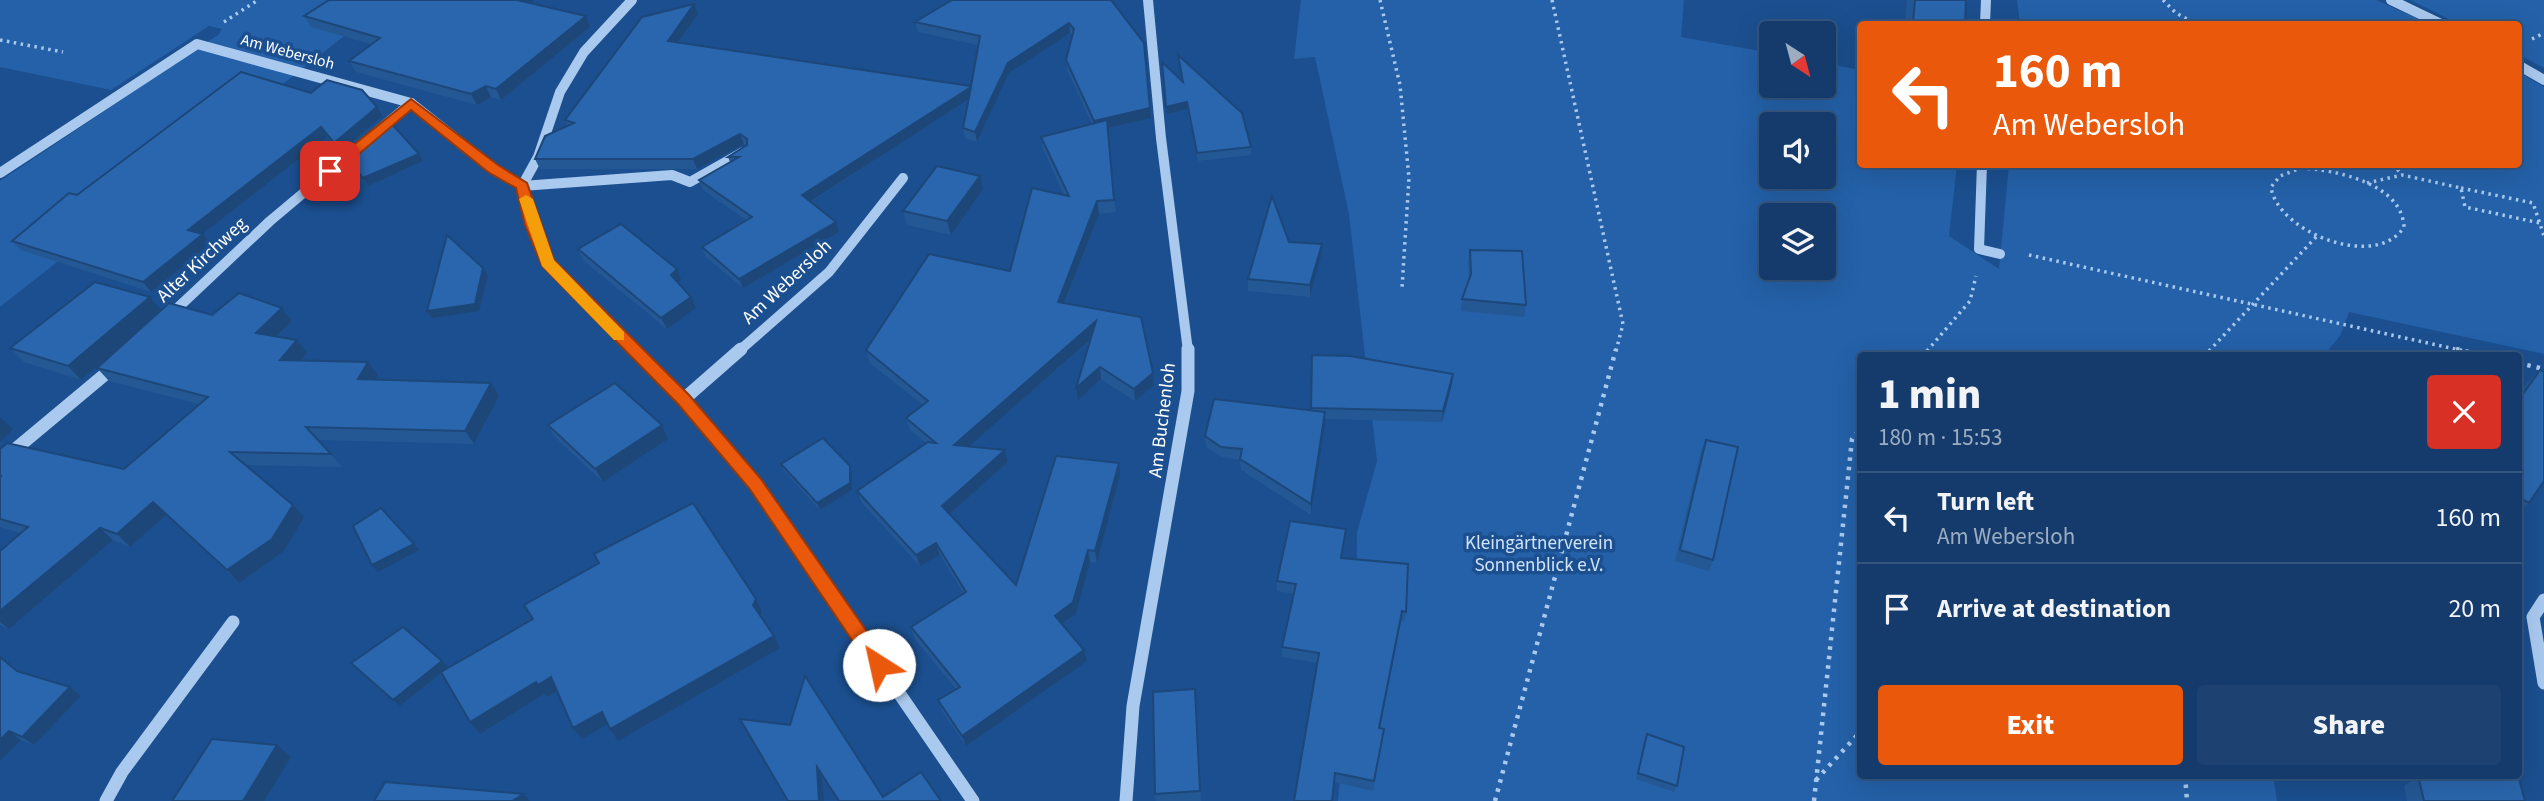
<!DOCTYPE html>
<html lang="en">
<head>
<meta charset="utf-8">
<style>
  body { margin:0; font-family:"Source Sans 3",sans-serif; background:#1d4271; color:#f1f3f6; height:100vh; display:flex; flex-direction:column; font-size:26px; white-space:nowrap }
  * { box-sizing:border-box; margin:0 }
  p { font-size:23px; color:#9dadc1 }
  .icon { flex:none; width:38px; height:38px; fill:none; stroke:currentColor; stroke-width:2; stroke-linecap:round; stroke-linejoin:round }
  .map { position:relative; flex:1; overflow:hidden }
  .drawer { position:absolute; left:1857px; top:352px; width:665px; height:427px; display:flex; flex-direction:column; background:#143b6b; border-radius:7px; box-shadow:0 7px 28px #0002,0 0 0 2px #33557e }
  .drawer>* { flex:none }
  .banner { position:absolute; left:1857px; top:21px; width:665px; height:147px; border-radius:7px; box-shadow:0 7px 28px #0002,0 0 0 2px #33557e; background:#ea580c; color:#fff; overflow:hidden }
  .needle { width:46px; rotate:144deg }
  .buttons { position:absolute; left:1759px; top:21px; display:grid; gap:14px }
  .buttons a { display:grid; place-items:center; width:77px; height:77px; border-radius:7px; background:#143b6b; box-shadow:0 7px 28px #0002,0 0 0 2px #33557e; font-size:35px }
  .pin { position:absolute; display:grid; place-items:center; width:60px; height:60px; color:#fff; margin:-30px; border-radius:14px; box-shadow:0 4px 10px #0006 }
  .me { position:absolute; width:77px; margin:-38px; rotate:325deg; stroke-linejoin:round; filter:drop-shadow(0 0 5px #0008) }
  .turn { display:flex; align-items:center; gap:24px; height:147px; padding:0 21px; font-size:32px }
  .turn .icon { width:91px; height:91px; stroke-width:2.5 }
  .turn b { display:block; font-size:49px; line-height:60px }
  .round { display:grid; place-items:center; flex:none; width:74px; height:74px; border-radius:7px; background:#1d4271 }
  .summary { display:flex; align-items:center; justify-content:space-between; height:119px; padding:0 21px }
  h1 { font-size:42px; font-weight:800; line-height:52px }
  .button { display:flex; gap:14px; margin-top:auto; padding:14px 21px }
  .button a { flex:1; height:80px; border-radius:7px; background:#ea580c; color:#fff; font-size:28px; font-weight:800; line-height:80px; text-align:center }
  .button a+a { background:#1d4271; color:#f1f3f6 }
  ul { padding:0; list-style:none }
  li { display:flex; align-items:center; gap:21px; height:91px; padding:0 21px; border-top:2px solid #33557e }
  li div { flex:1 }
  li b { display:block; font-size:26px }
  li em { font-style:normal }
  .map>svg:first-child { display:block }
  .green { fill:#2461a8; fill-rule:evenodd }
  .lines { fill:none; stroke-linecap:round; stroke-linejoin:round }
  .path-far1 { stroke:#a9c9ee; stroke-width:3.5; stroke-dasharray:2.5 4.5; stroke-linecap:butt }
  .path { stroke:#a9c9ee; stroke-width:4.5; stroke-dasharray:3.5 6; stroke-linecap:butt }
  .minor-far1 { stroke:#a9c9ee; stroke-width:10 }
  .minor { stroke:#a9c9ee; stroke-width:13 }
  .wall { fill:#245895 }
  .shaded-wall { fill:#1d4779 }
  .building { fill:#2a66ad; stroke:#1d4779; stroke-width:2 }
  .route { fill:#ea580c; stroke:#983908; stroke-width:2 }
  .slow { fill:#f59e0b }
  .labels { text-anchor:middle; stroke-width:7; stroke-linejoin:round; paint-order:stroke }
  .far-street-label { font-size:16px; fill:#fff; stroke:#1b4f8f }
  .street-label { font-size:19px; fill:#fff; stroke:#1b4f8f }
  .park-label { font-size:19px; fill:#cfe3fa; stroke:#1b4f8f }
</style>
</head>
<body>
<div class="map">
<svg width="2544" height="801" viewBox="0 0 2544 801">
  <rect width="100%" height="100%" fill="#1b4f8f"/>
  <!-- green -->
  <g class="green">
    <path d="M0,0H390L0,307V181L218,35L222,29L209,26L111,90L0,67Z"/>
    <path d="M1301,0H1684L1681,37L1771,53V86H1824V63L1860,70V164L1957,165L1949,236L1999,269L2009,165L2518,164V72L2544,87V354L2349,312L2340,336L2324,355H1860V775H2273L2277,801H1338L1356,615L1357,532L1377,461L1349,214L1315,57L1294,59ZM1771,124H1824V177H1771ZM1771,215H1824V268H1771Z"/>
    <path d="M2017,0H2376L2430,24H2020Z"/>
    <path d="M2410,0H2544V68L2518,54V24H2459Z"/>
  </g>
  <g class="lines">
    <!-- path-far1 -->
    <g class="path-far1">
      <path d="M1380,0L1400,85L1409,178L1402,288"/>
      <path d="M1552,0L1623,324L1616,351"/>
      <path d="M2163,0L2176,13L2196,24"/>
      <path d="M224,22L258,0"/>
      <path d="M2532,39L2544,33"/>
      <path d="M0,40L63,52"/>
      <path d="M2393,164L2402,175"/>
      <path d="M2301,168C2335,170 2402,183 2404,227C2376,271 2277,232 2271,187L2280,176Z"/>
      <path d="M2367,183L2402,175L2461,188L2465,207L2540,223"/>
      <path d="M2461,188L2533,203L2544,236"/>
      <path d="M2029,255L2464,351"/>
      <path d="M1927,351L1970,301L1976,276"/>
      <path d="M2209,351L2317,236"/>
    </g>
    <!-- path -->
    <g class="path">
      <path d="M2456,349L2482,355"/>
      <path d="M1924,355L1929,349"/>
      <path d="M2205,355L2210,349"/>
      <path d="M2518,363L2544,369"/>
      <path d="M2185,775L2187,801"/>
      <path d="M1816,780L1860,732"/>
      <path d="M1495,801L1616,349"/>
      <path d="M1814,801L1852,439L1860,429"/>
    </g>
    <!-- minor-far1 -->
    <g class="minor-far1">
      <path d="M632,0L584,52L560,92L538,157L522,186L532,225L547,262L636,351"/>
      <path d="M1148,0L1161,138L1188,351"/>
      <path d="M2391,0L2441,24"/>
      <path d="M1985,24L1986,0"/>
      <path d="M2518,65L2544,80"/>
      <path d="M379,130L411,103"/>
      <path d="M1982,164L1979,249L2000,254"/>
      <path d="M0,173L197,44L411,103L493,168L522,186"/>
      <path d="M522,186L672,175L690,182L743,152"/>
      <path d="M169,316L270,221L357,148"/>
      <path d="M739,351L829,272L903,178"/>
    </g>
    <!-- minor -->
    <g class="minor">
      <path d="M634,349L684,399L755,483L973,801"/>
      <path d="M684,399L741,349"/>
      <path d="M0,462L115,366"/>
      <path d="M2544,600L2533,617L2544,683"/>
      <path d="M106,801L122,772L233,622"/>
      <path d="M1126,801L1133,706L1188,391V349"/>
    </g>
  </g>
  <!-- wall -->
  <g class="wall">
    <path d="M329,0H534L530,3L586,16L590,27L501,100L491,97L477,105L356,72L349,61L371,44L311,27L304,16Z"/>
    <path d="M1111,0L1151,118L1108,128L1116,212L1099,214L1065,303L1153,373L1154,385L1135,401L1101,379L1078,400L1076,388L1091,340L969,446L1005,450L1008,462L949,514L1016,585L1120,475L1097,563L1090,562L1076,614L1062,624L1084,650L1087,661L966,746L942,711L938,700L956,689L915,639L911,627L964,594L940,555L920,566L862,503L857,491L926,443L910,430L906,418L923,405L870,363L866,350L1010,271L1064,195L1043,149L1041,137L1092,124L1067,70L1066,60L1072,35L1070,33L1009,73L977,142L965,138L963,128L968,99L811,202L839,232L743,288L706,257L702,247L746,220L703,190L699,180L730,162L728,157L746,146L744,144L697,169H540L535,159L568,126L565,120L698,14L678,43L971,86L978,45L918,32L915,22Z"/>
    <path d="M1907,0H1966L1965,24H1905Z"/>
    <path d="M1178,55L1251,147V155L1198,161L1187,109L1167,114L1162,62L1182,80Z"/>
    <path d="M377,107L383,116L340,152L327,137L202,234L210,244L151,292L21,250L12,241L77,195Z"/>
    <path d="M345,157L423,161L368,186Z"/>
    <path d="M983,189L951,235L907,225L903,211Z"/>
    <path d="M1289,242L1321,256L1310,297L1248,291V279Z"/>
    <path d="M578,249L681,280L678,283L691,297L696,308L667,329L583,260Z"/>
    <path d="M1470,250L1526,305L1524,317L1461,311L1462,299L1469,280L1468,261Z"/>
    <path d="M282,308L292,321L277,337L297,340L307,353L301,361L368,362L378,375L375,380L499,396L474,444L318,440L342,467L246,465L304,517L284,551L239,583L166,515L130,547L113,540L9,629L0,625V551L21,533L0,527V449L124,469L199,404L109,381L97,368L122,345L81,380L24,362L10,348L161,310L212,315Z"/>
    <path d="M1312,355L1452,384L1442,422L1325,419L1311,515L1241,470L1240,460L1222,457L1206,447L1205,436L1311,410Z"/>
    <path d="M2540,370L2529,503L2518,513V395L2527,383Z"/>
    <path d="M548,425H662L668,439L603,482L556,438Z"/>
    <path d="M1706,440L1713,560L1709,571L1675,561L1701,451Z"/>
    <path d="M781,464L850,466L852,473V490L820,510L784,471Z"/>
    <path d="M1345,539L1342,558L1406,612L1404,622L1401,621L1380,728L1382,738L1373,791L1334,782L1317,663L1282,657V647L1294,594L1277,591V581Z"/>
    <path d="M756,599L762,611L760,615L780,648L618,741L608,725L582,739L573,728L557,691L547,697L544,694L480,734L470,722L441,672L400,706L351,663L448,667L442,672Z"/>
    <path d="M0,657L18,672L81,696L34,745L21,740L0,761Z"/>
    <path d="M1195,689L1201,801H1156L1155,794Z"/>
    <path d="M1647,734L1677,786L1674,792L1636,779L1644,741Z"/>
    <path d="M2416,775H2518L2525,801H2407L2404,786L2416,777Z"/>
  </g>
  <!-- shaded-wall -->
  <g class="shaded-wall">
    <path d="M517,0H534L521,11Z"/>
    <path d="M694,4L698,14L672,51L668,41Z"/>
    <path d="M586,16L590,27L501,100L496,89Z"/>
    <path d="M1069,23L1070,33L1009,73L977,142L975,132L1008,63Z"/>
    <path d="M486,86L491,97L477,105L471,94Z"/>
    <path d="M971,87L972,97L805,205L802,195Z"/>
    <path d="M1187,102V109L1167,114L1166,107Z"/>
    <path d="M377,107L383,116L340,152L334,143Z"/>
    <path d="M1150,108L1151,118L1108,128L1116,212L1107,128L1095,131L1094,121Z"/>
    <path d="M321,127L327,137L196,239L188,230Z"/>
    <path d="M740,134L744,144L697,169L693,159Z"/>
    <path d="M419,154L423,161L368,186L363,178Z"/>
    <path d="M980,176L983,189L951,235L947,221Z"/>
    <path d="M1097,201L1099,214L1060,314L1058,302Z"/>
    <path d="M836,222L839,232L743,288L739,279Z"/>
    <path d="M203,234L210,244L151,292L143,282Z"/>
    <path d="M1322,244L1321,256L1310,297V285Z"/>
    <path d="M483,268L488,275L479,311L432,318L427,311Z"/>
    <path d="M677,269L681,280L675,286L671,275Z"/>
    <path d="M150,297L162,311L81,380L68,366Z"/>
    <path d="M691,297L696,308L667,329L661,318Z"/>
    <path d="M282,308L292,321L267,346L256,333Z"/>
    <path d="M1096,321L1098,333L957,457L954,445Z"/>
    <path d="M297,340L307,353L290,373L280,360Z"/>
    <path d="M368,362L378,375L367,393L358,379Z"/>
    <path d="M1100,367L1101,379L1078,400L1076,388Z"/>
    <path d="M1153,373L1154,385L1135,401L1134,389Z"/>
    <path d="M1453,374L1452,384L1442,422L1443,411Z"/>
    <path d="M491,383L499,396L474,444L465,431Z"/>
    <path d="M1325,412V423L1311,515V504Z"/>
    <path d="M0,417L13,429L0,442Z"/>
    <path d="M662,425L668,439L603,482L595,469Z"/>
    <path d="M1005,450L1008,462L945,518L942,506Z"/>
    <path d="M1119,463L1120,475L1097,563L1095,551Z"/>
    <path d="M850,466L852,473V490L820,510L817,503Z"/>
    <path d="M153,502L166,515L130,547L117,534Z"/>
    <path d="M293,505L304,517L284,551L239,583L227,570Z"/>
    <path d="M100,528L113,540L9,629L0,622V611Z"/>
    <path d="M936,543L940,555L920,566L916,555Z"/>
    <path d="M414,544L419,550L378,572L372,565Z"/>
    <path d="M1088,550L1090,562L1076,614L1057,627L1055,616Z"/>
    <path d="M756,599L762,611L760,617L753,605Z"/>
    <path d="M1402,611L1401,621L1378,738L1379,728Z"/>
    <path d="M774,636L780,648L618,741L610,729Z"/>
    <path d="M1084,650L1087,661L966,746L962,736Z"/>
    <path d="M442,661L448,667L400,706L393,700Z"/>
    <path d="M551,677L560,689L547,697L544,694L480,734L470,722L536,682Z"/>
    <path d="M70,687L81,696L34,745L22,737Z"/>
    <path d="M602,712L611,723L582,739L573,728Z"/>
    <path d="M9,731L21,740L0,761V740Z"/>
    <path d="M277,745L291,757L264,801H243Z"/>
    <path d="M817,767L822,778L824,801H819Z"/>
    <path d="M524,794L530,801H512Z"/>
  </g>
  <!-- building -->
  <g class="building">
    <path d="M329,0H517L586,16L496,89L486,86L471,94L349,61L380,38L304,16Z"/>
    <path d="M952,0H1111L1144,43L1150,108L1094,121L1066,60L1074,29L1069,23L1008,63L975,132L963,128L971,87L802,195L836,222L739,279L702,247L752,217L699,180L739,157H728L747,145V139L740,134L693,159H535L545,136L574,123L565,120L642,17L694,4L668,41L971,86L980,36L915,22Z"/>
    <path d="M1915,0H1966L1965,24H1927L1913,22Z"/>
    <path d="M1178,55L1242,113L1251,147L1197,153L1187,102L1166,107L1162,62L1183,82Z"/>
    <path d="M241,72L311,93L327,80L362,90L377,107L334,143L321,127L188,230L203,234L143,282L12,241L69,193L77,195Z"/>
    <path d="M1107,120L1114,200L1097,201L1058,302L1141,317L1153,373L1134,389L1100,367L1076,388L1096,321L954,445L1005,450L942,506L1016,585L1056,456L1119,463L1095,551L1088,550L1073,602L1055,616L1084,650L962,736L938,700L960,687L911,627L966,592L936,543L916,555L857,491L928,442L936,443L906,418L928,401L866,350L929,254L1010,271L1032,188L1069,196L1041,137Z"/>
    <path d="M389,121L419,154L363,178L345,157Z"/>
    <path d="M937,166L980,176L947,221L903,211Z"/>
    <path d="M1272,196L1289,242L1322,244L1310,285L1248,279Z"/>
    <path d="M621,224L677,269L671,275L691,297L661,318L578,249Z"/>
    <path d="M447,235L483,268L475,304L427,311Z"/>
    <path d="M1470,250L1522,251L1526,305L1462,299L1471,274Z"/>
    <path d="M95,282L150,297L68,366L10,348Z"/>
    <path d="M239,293L282,308L256,333L297,340L280,360L368,362L358,379L491,383L465,431L306,427L331,454L230,452L293,505L272,539L227,570L153,502L117,534L100,528L0,611V551L28,527L0,519V478L1,476H0V449L7,443L124,469L208,397L97,368L169,303L212,315Z"/>
    <path d="M1312,355L1350,356L1453,374L1443,411L1311,408Z"/>
    <path d="M2540,370L2544,372V481L2529,503L2518,497V401Z"/>
    <path d="M615,383L662,425L595,469L548,425Z"/>
    <path d="M1214,399L1325,412L1311,504L1240,459L1242,449L1221,447L1205,436Z"/>
    <path d="M823,438L850,466V483L817,503L781,464Z"/>
    <path d="M1706,440L1738,447L1713,560L1680,550Z"/>
    <path d="M693,503L756,599L753,605L774,636L610,729L602,712L573,728L551,677L538,685L536,682L470,722L441,672L533,619L524,605L599,563L594,554Z"/>
    <path d="M381,508L414,544L372,565L353,526Z"/>
    <path d="M1290,521L1346,529L1341,558L1408,564L1406,612L1402,611L1379,728L1384,729L1374,781L1335,773L1332,801H1294L1319,653L1282,647L1296,584L1277,581Z"/>
    <path d="M403,627L442,661L393,700L351,663Z"/>
    <path d="M0,657L17,671L70,687L22,737L9,731L0,740Z"/>
    <path d="M805,676L883,797L921,772L941,801H839L817,767L819,801H788L740,719L790,725Z"/>
    <path d="M1195,689L1200,791L1155,794L1153,692Z"/>
    <path d="M1647,734L1684,747L1677,786L1638,773Z"/>
    <path d="M212,739L277,745L243,801H172Z"/>
    <path d="M2418,775L2433,779L2432,775H2518L2525,801H2424Z"/>
    <path d="M385,782L524,794L512,801H374Z"/>
  </g>
  <!-- route -->
  <path class="route" d="M411,99L498,165L527,183L554,260L689,395L761,479L886,659L889,665L886,671H873L749,488L678,404L542,266L525,225L516,188L488,172L411,110L335,174H326V167Z"/>
  <!-- slow -->
  <path class="slow" d="M526,195L533,199L554,260L624,332V340H614L542,266L519,199Z"/>
  <g class="labels">
    <!-- far-street labels -->
    <g class="far-street-label">
      <text transform="translate(288 51) rotate(15)" y="6">Am Webersloh</text>
    </g>
    <!-- street labels -->
    <g class="street-label">
      <text transform="translate(201 259) rotate(-43)" y="7">Alter Kirchweg</text>
      <text transform="translate(786 281) rotate(-43)" y="7">Am Webersloh</text>
      <text transform="translate(1161 420) rotate(-83)" y="7">Am Buchenloh</text>
    </g>
    <!-- park labels -->
    <g class="park-label">
      <text x="1539" y="549">Kleingärtnerverein<tspan x="1539" dy="22">Sonnenblick e.V.</tspan></text>
    </g>
  </g>
</svg>
<div class="buttons">
<a><svg class="needle" viewBox="-14 -14 28 28"><path d="M0-13l5 13h-10z" fill="#e53935"/><path d="M0 13l5-13h-10z" fill="#9dadc1"/></svg></a>
<a><svg class="icon" aria-label="sound" viewBox="0 0 24 24"><path d="M4 9h4l5-4v14l-5-4H4zM17 9q2 3 0 6"/></svg></a>
<a><svg class="icon" aria-label="layers" viewBox="0 0 24 24"><path d="M12 4l9 5-9 5-9-5zM3 14l9 5 9-5"/></svg></a>
</div>
<div class="pin" style="left:330px;top:171px;background:#d93025"><svg class="icon" aria-label="arrive" viewBox="0 0 24 24"><path d="M6 21V4h12l-3 4 3 4H6"/></svg></div>
<svg class="me" style="left:879px;top:665px" viewBox="-20 -20 40 40"><circle r="19" fill="#fff"/><path d="M0-13L10 11 0 6-10 11z" fill="#ea580c"/></svg>
<div class="banner">
<div class="turn"><svg class="icon" aria-label="left" viewBox="0 0 24 24"><path d="M17 20v-9H6M10 6l-5 5 5 5"/></svg><div><b>160 m</b>Am Webersloh</div></div>
</div>
<section class="drawer">
<div class="summary"><div><h1>1 min</h1><p>180 m · 15:53</p></div><a class="round" style="background:#d93025;color:#fff"><svg class="icon" aria-label="close" viewBox="0 0 24 24"><path d="M6 6l12 12M18 6L6 18"/></svg></a></div>
<ul>
<li><svg class="icon" aria-label="left" viewBox="0 0 24 24"><path d="M17 20v-9H6M10 6l-5 5 5 5"/></svg><div><b>Turn left</b><p>Am Webersloh</p></div><em>160 m</em></li>
<li><svg class="icon" aria-label="arrive" viewBox="0 0 24 24"><path d="M6 21V4h12l-3 4 3 4H6"/></svg><div><b>Arrive at destination</b></div><em>20 m</em></li>
</ul>
<div class="button"><a>Exit</a><a>Share</a></div>
</section>
</div>
</body>
</html>
